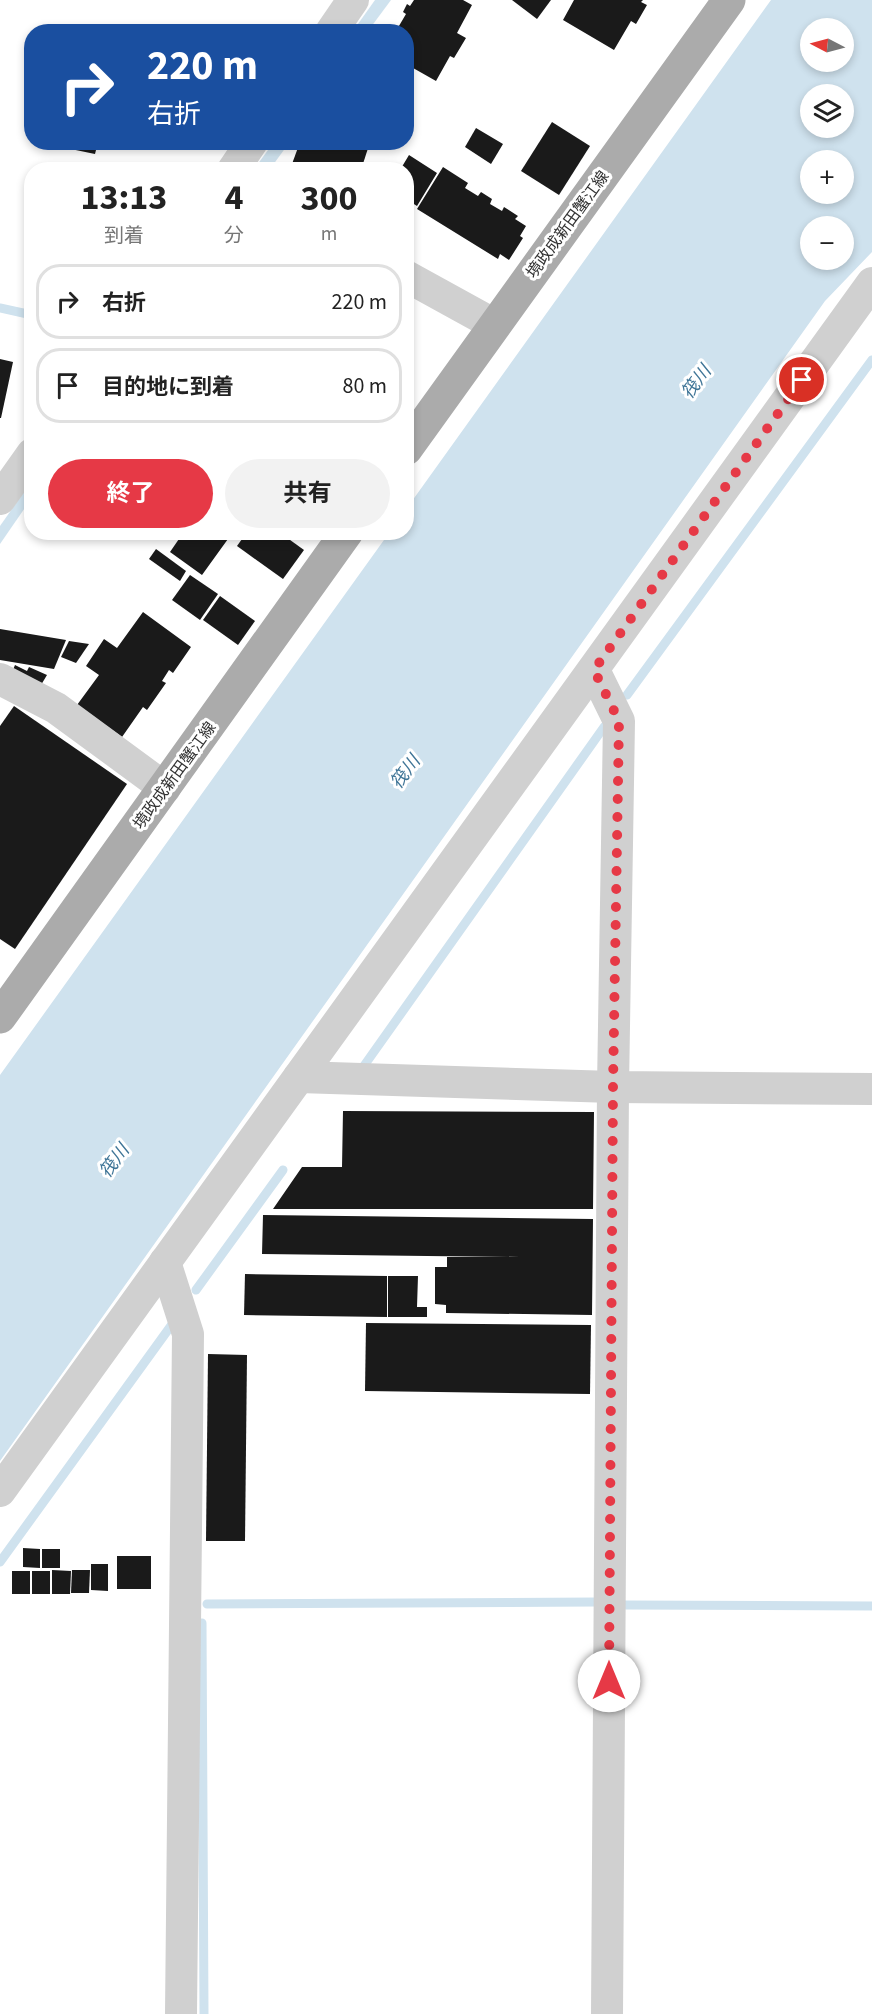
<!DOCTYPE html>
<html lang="ja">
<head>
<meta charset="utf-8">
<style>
  body { margin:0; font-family:"Source Sans 3","Noto Sans JP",sans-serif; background:#f2f2f2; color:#222; height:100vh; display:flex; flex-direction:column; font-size:22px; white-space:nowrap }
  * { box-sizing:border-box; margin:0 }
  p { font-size:20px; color:#767676 }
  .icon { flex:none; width:33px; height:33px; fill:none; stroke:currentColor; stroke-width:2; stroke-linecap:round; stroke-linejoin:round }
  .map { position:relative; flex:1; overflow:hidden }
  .details { position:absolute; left:24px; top:162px; width:390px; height:378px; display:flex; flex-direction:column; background:#fff; border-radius:24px; box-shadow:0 3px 9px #0003 }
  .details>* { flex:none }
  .hud { position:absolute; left:24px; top:24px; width:390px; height:126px; border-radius:24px; box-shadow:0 3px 9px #0003; background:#1a4fa0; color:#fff; overflow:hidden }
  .needle { width:39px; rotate:276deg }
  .tools { position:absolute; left:800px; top:18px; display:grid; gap:12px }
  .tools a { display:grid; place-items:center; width:54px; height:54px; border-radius:50%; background:#fff; box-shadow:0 3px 9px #0003; font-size:30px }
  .pin { position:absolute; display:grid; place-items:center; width:51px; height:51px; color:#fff; margin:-26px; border:3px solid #fff; border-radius:50%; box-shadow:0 2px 6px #0007 }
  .me { position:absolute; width:66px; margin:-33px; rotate:0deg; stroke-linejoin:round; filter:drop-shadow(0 0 4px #0008) }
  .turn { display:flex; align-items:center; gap:21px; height:126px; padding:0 24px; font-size:27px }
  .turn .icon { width:78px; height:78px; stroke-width:2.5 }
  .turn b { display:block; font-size:42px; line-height:51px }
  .eta { display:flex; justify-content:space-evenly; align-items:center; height:102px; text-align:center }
  .eta b { font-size:36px; font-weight:700; line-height:42px }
  .cta { display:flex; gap:12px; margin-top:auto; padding:12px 24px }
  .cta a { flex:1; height:69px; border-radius:36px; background:#e63946; color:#fff; font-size:24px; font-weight:700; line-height:69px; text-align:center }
  .cta a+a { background:#f2f2f2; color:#222 }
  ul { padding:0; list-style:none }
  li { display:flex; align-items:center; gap:18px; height:75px; margin:0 12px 9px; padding:0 12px; border:3px solid #e0e0e0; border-radius:24px }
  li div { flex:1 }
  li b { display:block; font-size:22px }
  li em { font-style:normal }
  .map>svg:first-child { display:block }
  .water { fill:#cfe2ee; fill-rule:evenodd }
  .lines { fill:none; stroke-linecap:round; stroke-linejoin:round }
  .stream { stroke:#cfe2ee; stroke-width:9 }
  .building { fill:#1a1a1a }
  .minor { stroke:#d0d0d0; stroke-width:32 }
  .major { stroke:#ababab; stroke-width:33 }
  .route { stroke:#e63946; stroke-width:10; stroke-dasharray:0 18 }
  .labels { text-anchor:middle; stroke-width:6; stroke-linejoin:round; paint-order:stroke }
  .street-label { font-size:16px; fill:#333; stroke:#fff }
  .water-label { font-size:18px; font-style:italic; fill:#3f7597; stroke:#fff }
</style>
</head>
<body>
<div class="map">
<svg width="872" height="2014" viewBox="0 0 872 2014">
  <rect width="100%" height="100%" fill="#fff"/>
  <!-- water -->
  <g class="water">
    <path d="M375,0H391L368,31H353Z"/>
    <path d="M771,0H872V252L825,301L0,1461V1075L389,533L406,532L407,508ZM810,28H843V62H810ZM810,94H843V128H810ZM810,160H843V194H810ZM810,226H843V260H810Z"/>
    <path d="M274,142L289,143L270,169H254Z"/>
    <path d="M31,482V499L0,544V526Z"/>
  </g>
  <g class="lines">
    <!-- stream -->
    <g class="stream">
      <path d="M0,308L32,315"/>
      <path d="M627,695L872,360"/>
      <path d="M361,1070L604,727"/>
      <path d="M196,1290L283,1170"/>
      <path d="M0,1562L173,1323"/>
      <path d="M207,1604L596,1602"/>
      <path d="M625,1605L872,1606"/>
      <path d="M202,1623L204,2014"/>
    </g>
  </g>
  <!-- building -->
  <g class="building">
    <path d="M414,0H463L472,5L457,33L466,38L454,58L450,56L436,81L406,64V32L396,31L406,14L403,12L407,4L410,6Z"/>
    <path d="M512,0H551L537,19Z"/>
    <path d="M574,0H643L641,2L647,5L636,24L631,21L614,50L563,20Z"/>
    <path d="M552,122L590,146L559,195L521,171Z"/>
    <path d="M476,128L503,144L491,164L465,147Z"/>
    <path d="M62,142H98L95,154L61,147Z"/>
    <path d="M300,142H370L361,170H301L292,164Z"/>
    <path d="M409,155L437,173L417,206L406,199V170H400Z"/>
    <path d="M443,167L468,183L465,188L478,196L481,192L492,199L490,204L502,211L504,207L518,216L515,219L526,226L520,236L523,238L509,260L500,254L498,259L417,209Z"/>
    <path d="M0,359L13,362L1,418H0Z"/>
    <path d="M175,532H233L202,575L170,552L181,536Z"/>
    <path d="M247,532H279L304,550L283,579L237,546Z"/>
    <path d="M156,549L186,571L180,581L149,559Z"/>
    <path d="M190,575L218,594L200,620L172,600Z"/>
    <path d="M220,596L255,621L238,645L203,620Z"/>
    <path d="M143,612L191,647L173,673L169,670L162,681L166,683L147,710L143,707L122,737L77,705L99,675L86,666L104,639L117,648Z"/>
    <path d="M0,629L66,640L54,669L0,660Z"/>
    <path d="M69,641L89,644L76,663L61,657Z"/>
    <path d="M15,665L27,671L29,667L47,675L41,685L12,672Z"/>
    <path d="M14,706L127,784L15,949L0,939V726Z"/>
    <path d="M343,1111L594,1112L593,1209H273L302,1167H342Z"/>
    <path d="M263,1215L593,1219L592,1315L446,1313V1305L435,1304V1267H447V1257H520L262,1254Z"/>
    <path d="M245,1274L387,1276V1317L244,1315Z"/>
    <path d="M388,1276H418L417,1307H427V1317H388Z"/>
    <path d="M366,1323L591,1325L590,1394L365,1391Z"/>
    <path d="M208,1354L247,1355L245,1541H206Z"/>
    <path d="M23,1548L40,1549V1568L23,1567Z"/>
    <rect x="42" y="1549" width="18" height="19"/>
    <rect x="117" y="1556" width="34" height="33"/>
    <path d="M91,1564H108V1591L91,1590Z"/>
    <path d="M52,1570L71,1571L70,1594H52Z"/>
    <path d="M72,1570H90L89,1593H71Z"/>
    <rect x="12" y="1571" width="18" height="23"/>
    <rect x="32" y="1571" width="18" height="23"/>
  </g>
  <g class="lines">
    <!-- minor -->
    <g class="minor">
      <path d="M331,32L353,0"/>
      <path d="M233,170L252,142"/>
      <path d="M406,276L495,325"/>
      <path d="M0,499L32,454"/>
      <path d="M594,670L619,721L613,1087L607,2014"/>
      <path d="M0,679L56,708L165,788"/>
      <path d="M299,1077L613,1087L872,1089"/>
      <path d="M165,1262L188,1334L181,2014"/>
      <path d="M0,1491L872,283"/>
    </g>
    <!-- major -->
    <g class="major">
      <path d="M406,449L729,0"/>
      <path d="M0,1017L347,532"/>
    </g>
  </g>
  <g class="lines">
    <!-- route -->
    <path class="route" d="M609,1681L613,1087L619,721L594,670L802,380"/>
  </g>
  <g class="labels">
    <!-- street labels -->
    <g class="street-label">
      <text transform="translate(567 224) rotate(-54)" y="6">境政成新田蟹江線</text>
      <text transform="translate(174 775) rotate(-54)" y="6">境政成新田蟹江線</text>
    </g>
    <!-- water labels -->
    <g class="water-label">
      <text transform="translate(696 382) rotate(-53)" y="6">筏川</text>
      <text transform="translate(405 772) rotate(-53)" y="6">筏川</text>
      <text transform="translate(114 1161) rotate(-53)" y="6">筏川</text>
    </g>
  </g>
</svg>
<div class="tools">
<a><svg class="needle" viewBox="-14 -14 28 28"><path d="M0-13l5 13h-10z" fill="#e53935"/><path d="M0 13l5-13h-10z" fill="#767676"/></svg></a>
<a><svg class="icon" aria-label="layers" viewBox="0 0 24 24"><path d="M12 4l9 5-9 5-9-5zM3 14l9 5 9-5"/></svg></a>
<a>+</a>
<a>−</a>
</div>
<div class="pin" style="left:802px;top:380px;background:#d93025"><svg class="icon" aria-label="arrive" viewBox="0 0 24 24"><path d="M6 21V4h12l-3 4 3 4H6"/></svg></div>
<svg class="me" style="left:609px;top:1681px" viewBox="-20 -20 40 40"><circle r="19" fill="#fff"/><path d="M0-13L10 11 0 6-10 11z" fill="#e63946"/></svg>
<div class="hud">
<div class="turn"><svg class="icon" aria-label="right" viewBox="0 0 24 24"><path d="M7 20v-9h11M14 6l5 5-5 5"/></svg><div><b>220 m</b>右折</div></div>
</div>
<section class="details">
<div class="eta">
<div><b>13:13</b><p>到着</p></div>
<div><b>4</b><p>分</p></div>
<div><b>300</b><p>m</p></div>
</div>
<ul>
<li><svg class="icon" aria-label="right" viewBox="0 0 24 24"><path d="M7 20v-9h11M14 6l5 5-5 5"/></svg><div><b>右折</b></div><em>220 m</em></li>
<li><svg class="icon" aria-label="arrive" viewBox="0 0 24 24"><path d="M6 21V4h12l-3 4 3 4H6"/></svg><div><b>目的地に到着</b></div><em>80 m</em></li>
</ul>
<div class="cta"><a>終了</a><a>共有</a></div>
</section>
</div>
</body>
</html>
